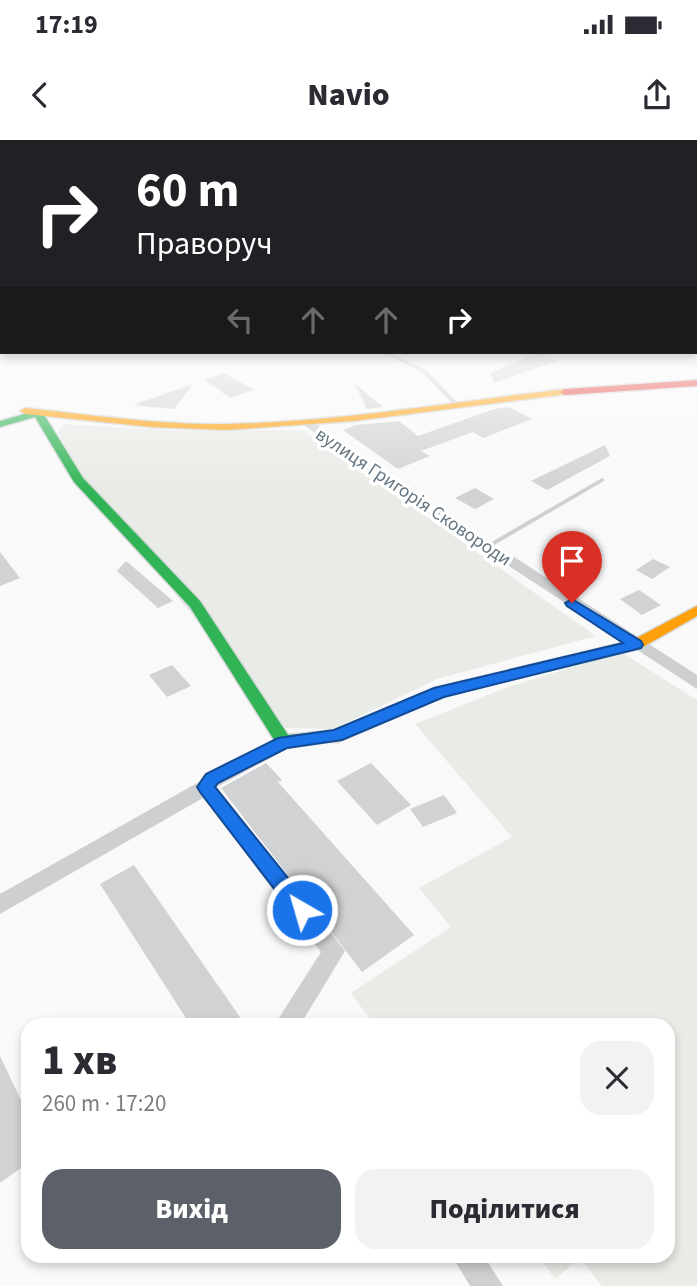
<!DOCTYPE html>
<html lang="uk">
<head>
<meta charset="utf-8">
<style>
  body { margin:0; font-family:"Source Sans 3",sans-serif; background:#f2f2f3; color:#2b2b33; height:100vh; display:flex; flex-direction:column; font-size:26px; white-space:nowrap }
  * { box-sizing:border-box; margin:0 }
  p { font-size:23px; color:#7c7c81 }
  .icon { flex:none; width:38px; height:38px; fill:none; stroke:currentColor; stroke-width:2; stroke-linecap:round; stroke-linejoin:round }
  .map { position:relative; flex:1; overflow:hidden }
  .drawer { position:absolute; left:21px; top:878px; width:654px; height:245px; display:flex; flex-direction:column; background:#fff; border-radius:21px; box-shadow:0 4px 10px #0003 }
  .drawer>* { flex:none }
  .hud { position:absolute; left:0px; top:0px; width:698px; height:214px; box-shadow:0 4px 10px #0003; background:#202124; color:#fff; overflow:hidden }
  .pin { position:absolute; display:grid; place-items:center; width:60px; height:60px; color:#fff; margin:-72px -30px; border-radius:50% 50% 50% 0; rotate:-45deg; box-shadow:0 0 7px #0007 }
  .pin .icon { rotate:45deg }
  .me { position:absolute; width:77px; margin:-38px; rotate:322deg; stroke-linejoin:round; filter:drop-shadow(0 0 5px #0008) }
  .turn { display:flex; align-items:center; gap:24px; height:147px; padding:0 21px; font-size:32px }
  .turn .icon { width:91px; height:91px; stroke-width:2.5 }
  .turn b { display:block; font-size:49px; line-height:60px }
  .lanes { display:flex; align-items:center; height:66px; padding:0 21px; background:#0003; justify-content:center; gap:35px; direction:ltr }
  .lanes .off { opacity:.35 }
  .round { display:grid; place-items:center; flex:none; width:74px; height:74px; border-radius:21px; background:#f2f2f3 }
  .headline { display:flex; align-items:center; justify-content:space-between; height:119px; padding:0 21px }
  h1 { font-size:42px; font-weight:800; line-height:52px }
  .cta { display:flex; gap:14px; margin-top:auto; padding:14px 21px }
  .cta a { flex:1; height:80px; border-radius:21px; background:#5c6169; color:#fff; font-size:28px; font-weight:800; line-height:80px; text-align:center }
  .cta a+a { background:#f2f2f3; color:#2b2b33 }
  .status { display:flex; justify-content:space-between; align-items:center; height:49px; padding:0 35px; background:#fff; direction:ltr }
  .status svg { height:19px; fill:currentColor }
  header { display:flex; justify-content:space-between; align-items:center; height:91px; padding:0 21px; background:#fff; font-size:32px; font-weight:800 }
  .map>svg:first-child { display:block }
  .green { fill:#e8ebe6 }
  .building { fill:#d0d2d3 }
  .lines { fill:none; stroke-linecap:round; stroke-linejoin:round }
  .fast-casing { stroke:#d5d6d7; stroke-width:3 }
  .slow-casing { stroke:#d5d6d7; stroke-width:3 }
  .jam-casing { stroke:#d5d6d7; stroke-width:3 }
  .lane { fill:#cecfd0; fill-rule:evenodd }
  .street { fill:#cecfd0; fill-rule:evenodd }
  .fast { fill:#30b455; fill-rule:evenodd }
  .slow { fill:#ff9f0a; fill-rule:evenodd }
  .jam { fill:#e5322d; fill-rule:evenodd }
  .route { fill:#1a73e8; stroke:#114b97; stroke-width:2 }
  .labels { text-anchor:middle; stroke-width:7; stroke-linejoin:round; paint-order:stroke }
  .street-label { font-size:19px; fill:#657683; stroke:#fff }
</style>
</head>
<body>
<div class="status"><b>17:19</b><svg viewBox="0 0 49 12"><path d="M0 12V9h3v3zM5 12V6h3v6zM10 12V3h3v9zM15 12V0h3v12zM26 1h20v11H26zM47 4h2v5h-2z"/></svg></div>
<header><svg class="icon" aria-label="back" viewBox="0 0 24 24"><path d="M15 5l-7 7 7 7"/></svg>Navio<svg class="icon" aria-label="share" viewBox="0 0 24 24"><path d="M12 15V3M7 8l5-5 5 5M5 13v7h14v-7"/></svg></header>
<div class="map">
<svg width="697" height="1146" viewBox="0 0 697 1146">
  <rect width="100%" height="100%" fill="#f9f9f9"/>
  <!-- green -->
  <g class="green">
    <path d="M64,284L180,291L303,290L596,496L437,539L333,589L286,588L144,416L100,372L58,292Z"/>
    <path d="M621,512L697,560V1146H602L580,1118L555,1139L539,1117L668,1116V886L374,885L351,853L451,787L419,748L512,697L415,584L505,548Z"/>
  </g>
  <!-- building -->
  <g class="building">
    <path d="M537,213L557,221L494,243L490,233Z"/>
    <path d="M224,233L254,250L230,258L205,240Z"/>
    <path d="M354,243L383,267L367,269Z"/>
    <path d="M193,244L174,269L133,265Z"/>
    <path d="M509,267L532,279L483,298L473,292L421,311L430,316L398,329L343,290L356,285L399,281L418,296L494,269Z"/>
    <path d="M605,305L610,316L547,350L531,341Z"/>
    <path d="M475,348L494,359L475,369L455,358Z"/>
    <path d="M0,412L20,438L0,446Z"/>
    <path d="M653,419L670,427L652,439L636,430Z"/>
    <path d="M126,421L173,461L158,468L117,431Z"/>
    <path d="M639,450L661,465L642,475L620,459Z"/>
    <path d="M172,525L191,546L167,557L149,535Z"/>
    <path d="M266,623L282,640L278,642L414,795L362,832L221,648Z"/>
    <path d="M371,623L411,665L377,685L337,641Z"/>
    <path d="M444,655L457,673L423,687L410,669Z"/>
    <path d="M134,725L240,877L228,886H191L100,744Z"/>
    <path d="M0,916L28,975V1023L0,1043Z"/>
  </g>
  <g class="lines">
    <defs>
      <path id="fast" d="M38,270L43,273L83,338L200,461L288,595L329,591L335,593L337,597L335,601L284,608L278,606L190,467L74,342L35,277L0,287V281Z"/>
      <g id="slow">
        <path d="M565,249L568,250V254L354,281L226,290L151,287L25,274L20,271L25,268C92,275 159,285 226,284C340,282 452,262 565,249Z"/>
        <path d="M697,466V476L641,508L444,556L337,602L323,601L321,597L323,593L335,590L435,548L631,501Z"/>
      </g>
      <path id="jam" d="M697,240V246L565,255L560,252L565,249Z"/>
    </defs>
    <!-- fast casing -->
    <use href="#fast" class="fast-casing"/>
    <!-- slow casing -->
    <use href="#slow" class="slow-casing"/>
    <!-- jam casing -->
    <use href="#jam" class="jam-casing"/>
    <!-- lane -->
    <g class="lane">
      <path d="M382,212H388L426,230L458,263L453,264L422,232Z"/>
      <path d="M602,338L604,339V341L489,408L487,409L483,407Z"/>
    </g>
    <!-- street -->
    <g class="street">
      <path d="M303,280H311L367,322L697,535V549L359,328L303,284Z"/>
      <path d="M284,595L290,597L293,602L290,607L217,647L345,811L302,882L304,886H279L277,881L321,812L203,658L0,774V754L199,642L205,634Z"/>
      <path d="M452,1116H484L503,1146H470Z"/>
    </g>
    <!-- fast -->
    <use href="#fast" class="fast"/>
    <!-- slow -->
    <use href="#slow" class="slow"/>
    <!-- jam -->
    <use href="#jam" class="jam"/>
  </g>
  <!-- sky -->
  <linearGradient id="sky" x2="0" y2="1"><stop stop-color="#9dc2e2"/><stop offset="0.54" stop-color="#fcfcfc"/><stop offset="1" stop-color="#fcfcfc" stop-opacity="0"/></linearGradient>
  <rect width="697" height="351" fill="url(#sky)"/>
  <!-- route -->
  <path class="route" d="M572,459L641,501L643,505L641,508L444,557L342,600L287,608L218,643L215,647L309,764L312,770L309,776L302,779L295,776L200,652L197,647L206,634L278,598L334,590L434,548L623,503L567,466L565,463Z"/>
  <g class="labels">
    <!-- street labels -->
    <g class="street-label">
      <text transform="translate(414 356) rotate(34)" y="7">вулиця Григорія Сковороди</text>
    </g>
  </g>
</svg>
<div class="pin" style="left:572px;top:463px;background:#d93025"><svg class="icon" aria-label="arrive" viewBox="0 0 24 24"><path d="M6 21V4h12l-3 4 3 4H6"/></svg></div>
<svg class="me" style="left:302px;top:770px" viewBox="-20 -20 40 40"><circle r="17" fill="#1a73e8" stroke="#fff" stroke-width="3"/><path d="M0-11L8 9 0 5-8 9z" fill="#fff"/></svg>
<div class="hud">
<div class="turn"><svg class="icon" aria-label="right" viewBox="0 0 24 24"><path d="M7 20v-9h11M14 6l5 5-5 5"/></svg><div><b>60 m</b>Праворуч</div></div>
<div class="lanes"><svg class="icon off" aria-label="left" viewBox="0 0 24 24"><path d="M17 20v-9H6M10 6l-5 5 5 5"/></svg><svg class="icon off" aria-label="ahead" viewBox="0 0 24 24"><path d="M12 20V5M6 11l6-6 6 6"/></svg><svg class="icon off" aria-label="ahead" viewBox="0 0 24 24"><path d="M12 20V5M6 11l6-6 6 6"/></svg><svg class="icon" aria-label="right" viewBox="0 0 24 24"><path d="M7 20v-9h11M14 6l5 5-5 5"/></svg></div>
</div>
<section class="drawer">
<div class="headline"><div><h1>1 хв</h1><p>260 m · 17:20</p></div><a class="round"><svg class="icon" aria-label="close" viewBox="0 0 24 24"><path d="M6 6l12 12M18 6L6 18"/></svg></a></div>
<div class="cta"><a>Вихід</a><a>Поділитися</a></div>
</section>
</div>
</body>
</html>
